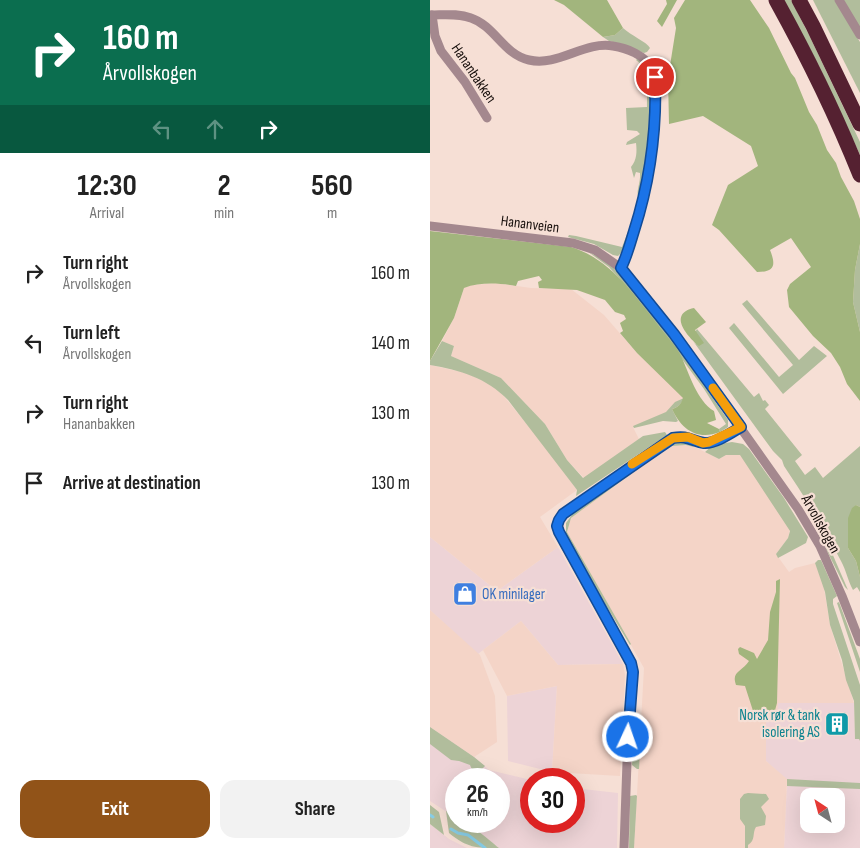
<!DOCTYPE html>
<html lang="en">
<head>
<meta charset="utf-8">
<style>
  body { margin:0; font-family:"Sofia Sans Condensed",sans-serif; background:#f2f2f2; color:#222; height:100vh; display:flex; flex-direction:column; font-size:19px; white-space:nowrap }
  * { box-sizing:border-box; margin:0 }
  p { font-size:16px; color:#767676 }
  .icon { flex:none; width:28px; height:28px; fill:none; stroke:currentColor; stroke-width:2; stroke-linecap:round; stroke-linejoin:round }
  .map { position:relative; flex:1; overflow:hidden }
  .details { display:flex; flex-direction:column; background:#fff; width:430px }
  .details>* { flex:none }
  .banner { background:#0b6e4f; color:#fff; overflow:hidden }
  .needle { width:32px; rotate:324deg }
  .fabs { position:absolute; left:370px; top:788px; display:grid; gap:10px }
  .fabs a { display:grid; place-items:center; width:45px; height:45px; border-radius:10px; background:#fff; box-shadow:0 5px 20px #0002; font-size:25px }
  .speed { position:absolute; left:15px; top:768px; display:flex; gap:10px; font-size:25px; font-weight:700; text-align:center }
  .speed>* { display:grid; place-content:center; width:65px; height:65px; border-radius:50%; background:#fff; box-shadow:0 5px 20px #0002; line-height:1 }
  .speed small { font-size:12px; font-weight:400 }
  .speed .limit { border:8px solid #d22; background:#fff; color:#111 }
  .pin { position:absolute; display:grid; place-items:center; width:42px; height:42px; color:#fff; margin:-21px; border:2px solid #fff; border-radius:50%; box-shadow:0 1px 5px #0007 }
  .me { position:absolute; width:55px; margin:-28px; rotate:3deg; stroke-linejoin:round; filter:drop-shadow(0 0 4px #0008) }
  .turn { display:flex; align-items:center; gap:18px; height:105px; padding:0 20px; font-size:22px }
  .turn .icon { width:65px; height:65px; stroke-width:2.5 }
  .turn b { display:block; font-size:35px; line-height:42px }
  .lanes { display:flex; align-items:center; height:48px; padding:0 20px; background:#0003; justify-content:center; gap:25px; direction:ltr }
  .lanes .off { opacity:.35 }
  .eta { display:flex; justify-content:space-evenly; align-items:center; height:85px; text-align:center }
  .eta b { font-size:30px; font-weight:700; line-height:35px }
  .action { display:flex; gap:10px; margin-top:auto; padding:10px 20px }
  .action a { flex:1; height:58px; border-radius:15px; background:#915318; color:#fff; font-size:20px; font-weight:700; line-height:58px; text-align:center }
  .action a+a { background:#f2f2f2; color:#222 }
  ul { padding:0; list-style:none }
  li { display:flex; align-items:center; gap:15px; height:70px; padding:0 20px }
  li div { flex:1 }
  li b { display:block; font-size:19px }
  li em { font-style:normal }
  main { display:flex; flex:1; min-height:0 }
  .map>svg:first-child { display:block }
  .commercial { fill:#edd3d6; fill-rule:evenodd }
  .built { fill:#f4d4c7 }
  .green { fill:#b1bd9c }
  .forest { fill:#a2b57d }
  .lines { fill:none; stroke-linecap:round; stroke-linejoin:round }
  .stream { stroke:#88cee7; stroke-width:3 }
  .street { stroke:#a4888e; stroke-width:9 }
  .highway { stroke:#552131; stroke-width:15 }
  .route-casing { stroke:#114b97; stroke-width:12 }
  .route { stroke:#1a73e8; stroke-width:9 }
  .slow { stroke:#f59e0b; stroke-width:9 }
  .labels { text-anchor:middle; stroke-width:4.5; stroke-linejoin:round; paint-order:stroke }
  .street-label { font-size:15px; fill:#140c09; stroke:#f6dfd5 }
  .shop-label { font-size:15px; fill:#366cbe; stroke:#f6dfd5; text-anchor:start }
  .culture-label { font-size:15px; fill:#0d838f; stroke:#f6dfd5; text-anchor:end }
</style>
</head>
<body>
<main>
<section class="details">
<div class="banner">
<div class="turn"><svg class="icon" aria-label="right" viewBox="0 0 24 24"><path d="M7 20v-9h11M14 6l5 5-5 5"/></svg><div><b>160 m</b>Årvollskogen</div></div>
<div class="lanes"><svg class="icon off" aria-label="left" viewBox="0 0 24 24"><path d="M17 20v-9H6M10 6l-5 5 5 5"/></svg><svg class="icon off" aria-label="ahead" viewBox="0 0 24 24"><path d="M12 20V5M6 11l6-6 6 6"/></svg><svg class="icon" aria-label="right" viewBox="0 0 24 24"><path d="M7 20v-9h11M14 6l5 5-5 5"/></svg></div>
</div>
<div class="eta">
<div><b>12:30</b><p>Arrival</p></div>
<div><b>2</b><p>min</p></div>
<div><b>560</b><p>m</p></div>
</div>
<ul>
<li><svg class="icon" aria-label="right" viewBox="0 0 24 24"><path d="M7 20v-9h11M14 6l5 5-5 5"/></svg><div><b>Turn right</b><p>Årvollskogen</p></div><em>160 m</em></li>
<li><svg class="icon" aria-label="left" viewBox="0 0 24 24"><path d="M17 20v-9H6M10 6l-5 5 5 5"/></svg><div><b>Turn left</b><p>Årvollskogen</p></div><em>140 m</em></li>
<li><svg class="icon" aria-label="right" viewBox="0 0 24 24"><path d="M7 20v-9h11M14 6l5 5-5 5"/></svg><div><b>Turn right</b><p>Hananbakken</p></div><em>130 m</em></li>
<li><svg class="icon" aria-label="arrive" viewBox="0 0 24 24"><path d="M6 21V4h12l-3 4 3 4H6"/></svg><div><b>Arrive at destination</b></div><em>130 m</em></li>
</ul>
<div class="action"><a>Exit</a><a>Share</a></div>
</section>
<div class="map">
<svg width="430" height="848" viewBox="0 0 430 848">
  <rect width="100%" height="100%" fill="#f6dfd5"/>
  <!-- commercial -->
  <g class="commercial">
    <path d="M0,537L67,591L128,547L193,664L128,665L91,621L48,654L0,610Z"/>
    <path d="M127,686L122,772L78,761L77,696Z"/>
    <path d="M347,703H424L425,739H429L430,741V848H354L357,780L336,761V721L347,720ZM379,796H406V824H379Z"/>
    <path d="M0,727L44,757L59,770L101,780V821H144V788L188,793L187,848H69L51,834L31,821H69V779H26V818L0,801Z"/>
    <path d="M0,824L19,839L37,848H0Z"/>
  </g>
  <!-- built -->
  <g class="built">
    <path d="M66,283L101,288L141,289L174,315L207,353L254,398L240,411L203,427L209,439L154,478L137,460L115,424L71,378L21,356L24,346L12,341L24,318L34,288L42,285Z"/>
    <path d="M0,365L36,373L58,383L68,389L113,444L147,490L110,517L128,547L67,591L0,537Z"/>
    <path d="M261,445L289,459L296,455L313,452L360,529L358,538L346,554L359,572L365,568L385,563L393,582L400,625L424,703H348L347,720L336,721V761L357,779L354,848H204L214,668L137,532L141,518L220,460L242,446Z"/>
    <path d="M0,610L50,655L65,696L67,742L44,757L0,727Z"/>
    <path d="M91,621L128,665L193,664L195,675L190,776L122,772L127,686L77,696L53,650Z"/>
  </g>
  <!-- green -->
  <g class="green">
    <path d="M354,0H361L379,35L430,142V155L390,68Z"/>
    <path d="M383,0H405L430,42V93Z"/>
    <path d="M412,0H430V30Z"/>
    <path d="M193,28C200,35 217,42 220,48L217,52L214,53L192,44L179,41L173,37L185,35Z"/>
    <path d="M208,58L219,71L220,86L218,145L209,199C205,192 211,183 210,173L206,172L204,178L201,167C207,160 207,151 206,143L196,145L197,142L210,134L207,131L197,130L196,108L217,107C217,92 220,70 206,60Z"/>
    <path d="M200,227L194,247L191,253L188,256L183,255L164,244L138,237L139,235L146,236L192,247Z"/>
    <path d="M430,244V332L423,302L425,270Z"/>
    <path d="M157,251L174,260L182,266L230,323L298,420V427L290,432L289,429L296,424L274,389L207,298L179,267Z"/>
    <path d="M317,300L369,360L384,346L397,356L353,394L299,328L304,323L349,377L363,365L312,304Z"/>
    <path d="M267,329L324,397L329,393L333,401L335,400L339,405L335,409L372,455L365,461L375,475L385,467L393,478L430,446V507L426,505L418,539V548L426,561L430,577V592L427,587L423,590C418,581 416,570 411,561C394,528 375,497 354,466L352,460L343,451L263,341L266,344L265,332Z"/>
    <path d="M12,341L24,346L21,356L71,378L115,424L137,460L153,478L213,436L235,432L237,435L146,496L147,490L144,486L78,400C57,378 30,370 0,365V361Z"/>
    <path d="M254,398C251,404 249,407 242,409L248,421L246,422L233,421L204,428L203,426L236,412L245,402Z"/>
    <path d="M302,442L313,444L319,449L354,498L378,537L376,543L348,558L346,554L358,538L360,531L310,455H296L289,459L275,452L283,445Z"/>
    <path d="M248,443H260L264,447L256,445L242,446L220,460L141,518L137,532L201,644L200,645L166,589L136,534V523L144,512L186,482L235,448Z"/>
    <path d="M387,526L402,553L418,590L415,587L387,531Z"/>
    <path d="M388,560H391L407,596L403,599V604L430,685V741L429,739H425L424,701L416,680L412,660L400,625L395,592L385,563Z"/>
    <path d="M409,602L430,659V672L407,603Z"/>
    <path d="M207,717H212L209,769H207L202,765L204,720Z"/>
    <path d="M0,727L44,757L55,766L52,769L56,773L60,774L59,777C50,776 43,774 40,765L29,761L21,760L0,744Z"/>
    <path d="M357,779L430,783V789L357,786Z"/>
    <path d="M318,793L336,794L339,799L331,807L336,816L335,825L326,827C322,833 326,840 318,845V848H315V826L310,819V799L314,794Z"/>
    <path d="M206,795L207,796L204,848H199L200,796Z"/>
    <path d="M0,805L9,812L14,835L0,824Z"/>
    <path d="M16,811L26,818V821C39,821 59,840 69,848C45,848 38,848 19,833Z"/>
  </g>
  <!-- forest -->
  <g class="forest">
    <path d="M124,0H177L193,28L185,35L173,37L134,5Z"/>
    <path d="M236,0H247L232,27L227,21L237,4Z"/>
    <path d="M255,0H320L339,28L361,73L365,78L379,112L387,125L397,150L406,163L411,177L424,201L430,219V244L425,270L423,302L430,332V401L417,384L410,367L401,353L383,336L359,307L357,290L360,284L381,267L361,238L340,250C346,265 345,272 327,272L289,230L282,225L298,185L328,166L321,146L273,116L239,124L238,78L246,28L244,18Z"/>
    <path d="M0,231L141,247C180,259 204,294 228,325C235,335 246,345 251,356C259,373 267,401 284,411L286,420L277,423L289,429L290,432C267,441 251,429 242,409C249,407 251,404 253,398L207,353L190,333L193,331L190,323L196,319L194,315L185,312L175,300L147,290L109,288L108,282L112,280L109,276L88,281L86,286C69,283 50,282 34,288L24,318L0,361Z"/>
    <path d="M264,308L276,322L265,330L274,343L269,346C258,337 237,314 264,308Z"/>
    <path d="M426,505L430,507V577L426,561L418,548V518L422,508Z"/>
    <path d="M350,579L347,703L344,714H324L315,686L306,685C301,671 312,672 319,661L309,654L308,649L310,647L324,653L327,659L338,640L340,612L346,592V581Z"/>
  </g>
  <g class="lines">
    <!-- stream -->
    <g class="stream">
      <path d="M0,815L3,817"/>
      <path d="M21,829L28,833L38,835L55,848"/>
    </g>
    <!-- street -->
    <g class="street">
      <path d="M409,0L430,35"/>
      <path d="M0,15C14,15 28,13 41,18C65,26 73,54 99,60C128,67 154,41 183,46C197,48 214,55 222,68C226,76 225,85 225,94C227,141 218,187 204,232C200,244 197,256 191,268"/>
      <path d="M2,15L5,36L11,51L35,82L57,118"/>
      <path d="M0,226L143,243L165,250L191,268L244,334L368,509L390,546L412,596L430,642"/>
      <path d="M194,848L197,762L203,672L201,663L135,545C124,523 126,521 145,505L243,437C259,435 261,441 274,443C285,444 302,433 311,427"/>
    </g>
    <!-- highway -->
    <g class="highway">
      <path d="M346,0C377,56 406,115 430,175"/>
      <path d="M369,0L383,26L430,124"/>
    </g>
  </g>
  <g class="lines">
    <defs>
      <path id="route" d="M198,737L203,672L201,663L129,532L127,526L129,520L133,514L243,438C258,435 261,441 274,443C285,444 301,433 311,427L244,334L191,268C197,256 200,244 204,231C220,181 227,130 225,77"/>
    </defs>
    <!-- route casing -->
    <use href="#route" class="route-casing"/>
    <!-- route -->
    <use href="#route" class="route"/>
    <!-- slow -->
    <path class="slow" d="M202,464L243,438L258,437L273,443L279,442L311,427L283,388"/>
  </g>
  <!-- icons -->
  <defs>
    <symbol id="shop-square" viewBox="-11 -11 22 22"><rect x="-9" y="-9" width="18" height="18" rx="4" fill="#3f7fe0" stroke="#f6dfd5"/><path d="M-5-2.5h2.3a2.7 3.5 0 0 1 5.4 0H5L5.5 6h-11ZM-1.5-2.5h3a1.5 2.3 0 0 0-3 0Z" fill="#fff"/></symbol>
    <symbol id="building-square" viewBox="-11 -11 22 22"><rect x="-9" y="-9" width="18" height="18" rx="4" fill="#0f9aa8" stroke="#f6dfd5"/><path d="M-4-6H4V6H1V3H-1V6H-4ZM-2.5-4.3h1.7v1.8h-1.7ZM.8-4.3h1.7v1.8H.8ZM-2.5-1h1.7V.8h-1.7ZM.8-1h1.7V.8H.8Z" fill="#fff"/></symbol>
  </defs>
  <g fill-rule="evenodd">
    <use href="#shop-square" x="21" y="580" width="28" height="28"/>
    <use href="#building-square" x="393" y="710" width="28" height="28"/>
  </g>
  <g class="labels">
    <!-- street labels -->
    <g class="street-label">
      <text transform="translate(44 73) rotate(56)" y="5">Hananbakken</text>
      <text transform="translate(100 224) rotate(7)" y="5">Hananveien</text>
      <text transform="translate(391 524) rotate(61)" y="5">Årvollskogen</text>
    </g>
    <!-- shop labels -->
    <g class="shop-label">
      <text x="52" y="599">OK minilager</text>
    </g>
    <!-- culture labels -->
    <g class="culture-label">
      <text x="390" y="720">Norsk rør &amp; tank<tspan x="390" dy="17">isolering AS</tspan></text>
    </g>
  </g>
</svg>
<div class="fabs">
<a><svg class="needle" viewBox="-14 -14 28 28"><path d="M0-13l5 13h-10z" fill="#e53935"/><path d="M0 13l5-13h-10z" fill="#767676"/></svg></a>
</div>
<div class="speed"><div>26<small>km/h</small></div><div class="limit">30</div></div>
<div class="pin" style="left:225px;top:77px;background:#d93025"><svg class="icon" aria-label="arrive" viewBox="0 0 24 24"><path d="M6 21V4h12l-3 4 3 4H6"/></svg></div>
<svg class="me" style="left:198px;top:737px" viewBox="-20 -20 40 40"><circle r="17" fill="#1a73e8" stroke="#fff" stroke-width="3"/><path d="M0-11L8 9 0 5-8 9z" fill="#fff"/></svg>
</div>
</main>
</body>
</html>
